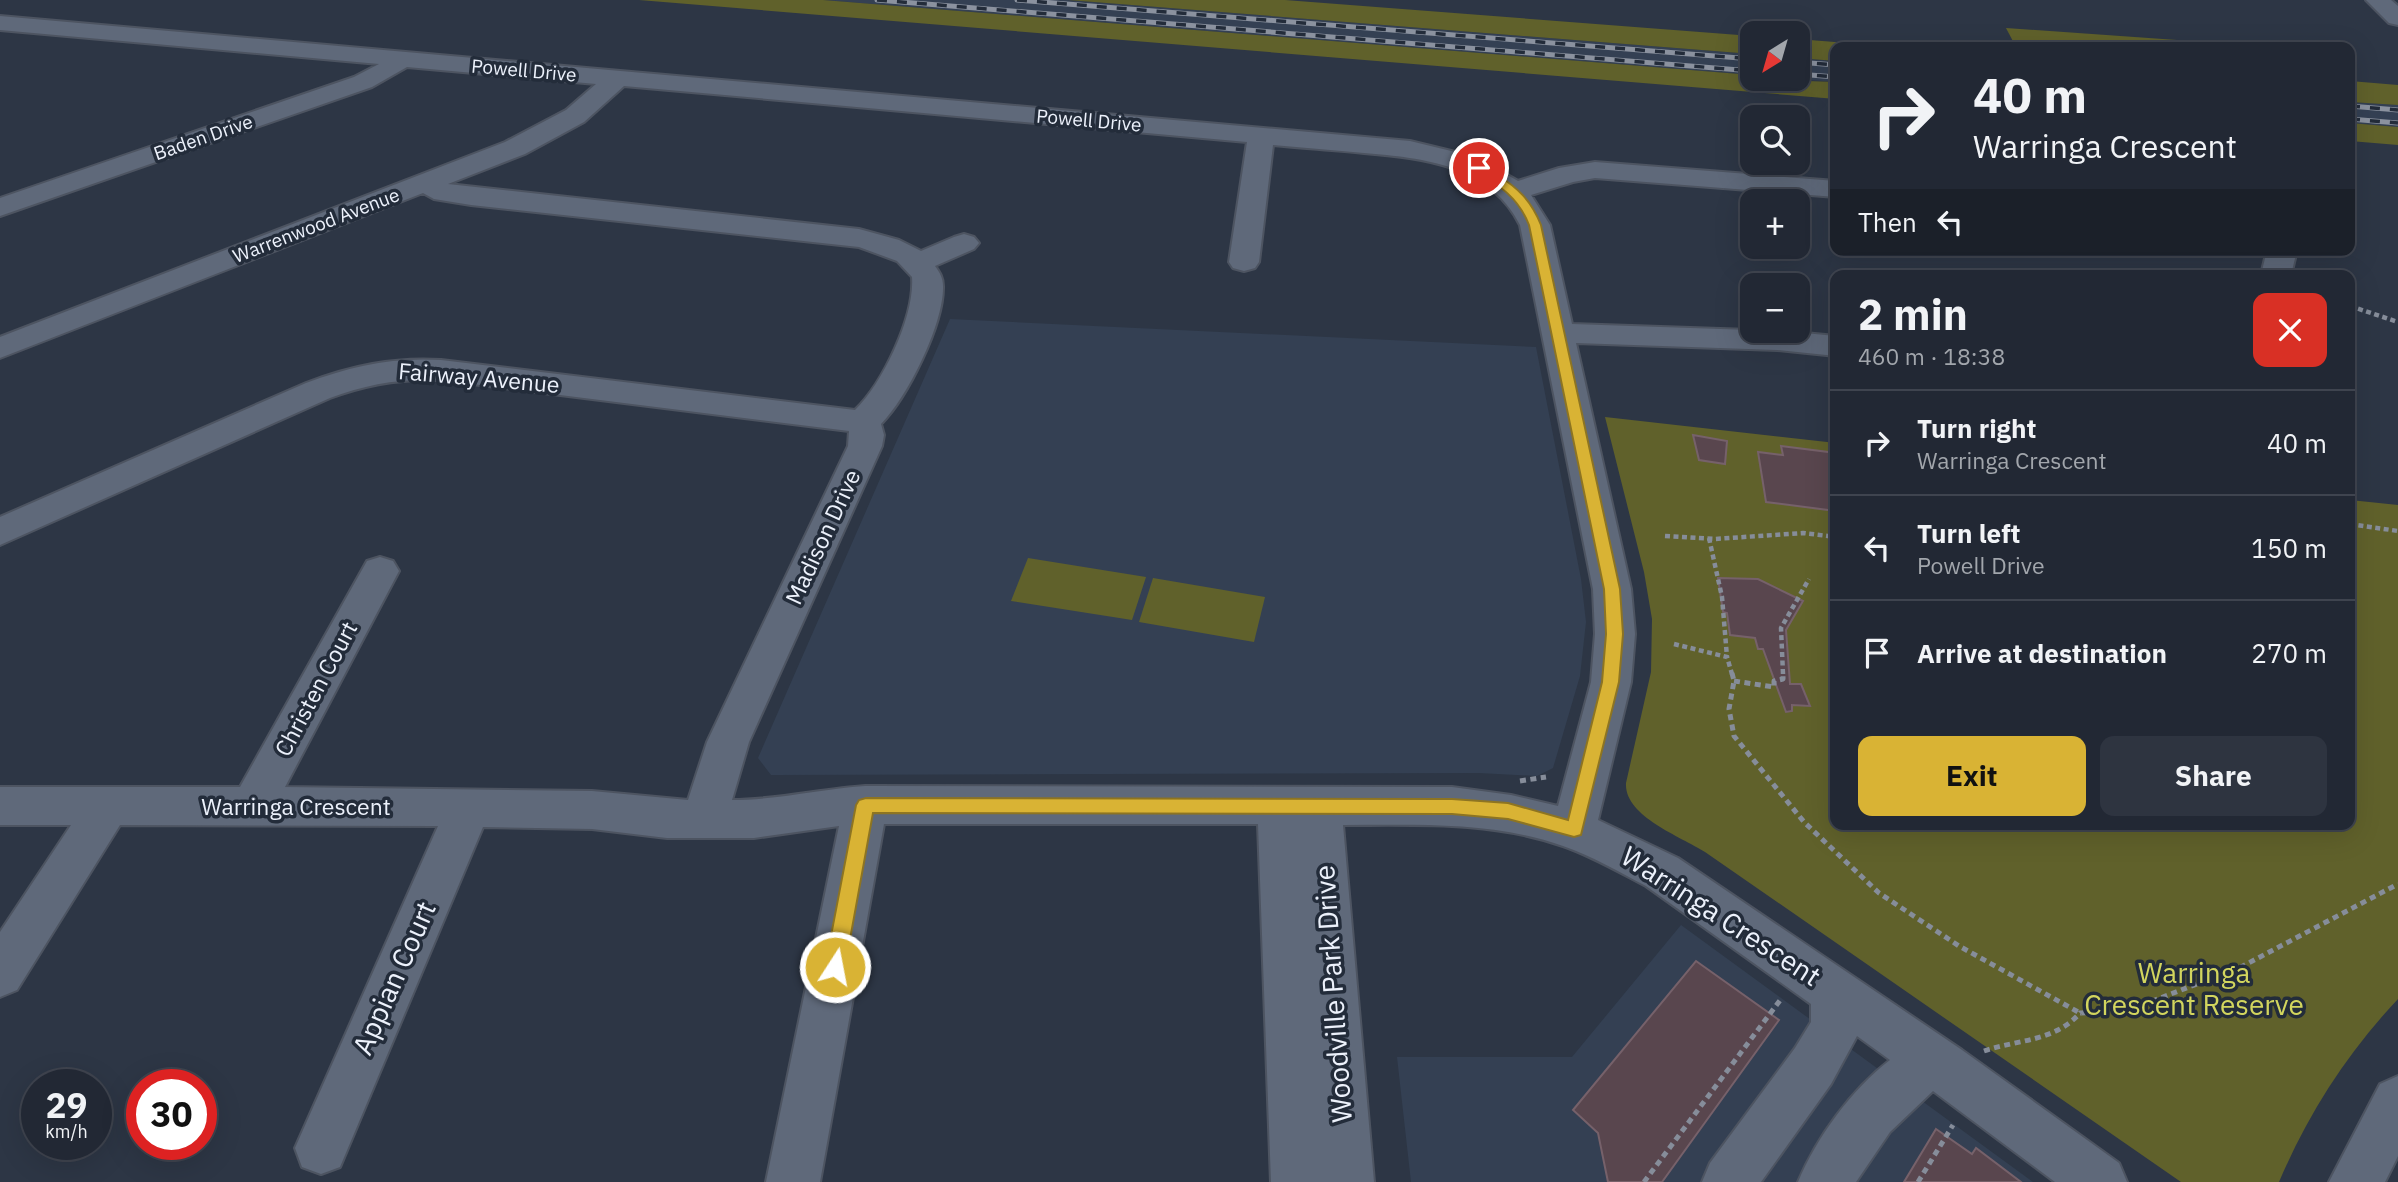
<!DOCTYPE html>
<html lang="en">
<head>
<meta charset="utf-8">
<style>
  body { margin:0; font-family:"IBM Plex Sans",sans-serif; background:#2e3440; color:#f1f3f6; height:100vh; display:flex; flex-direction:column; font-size:26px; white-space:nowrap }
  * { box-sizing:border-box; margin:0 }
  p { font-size:23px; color:#a2a6ac }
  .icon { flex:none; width:38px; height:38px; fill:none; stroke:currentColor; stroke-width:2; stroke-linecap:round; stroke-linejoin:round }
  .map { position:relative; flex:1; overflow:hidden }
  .drawer { position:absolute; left:1830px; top:270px; width:525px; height:560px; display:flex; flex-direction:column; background:#222834; border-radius:14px; box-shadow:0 7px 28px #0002,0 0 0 2px #3f444f }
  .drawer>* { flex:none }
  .hud { position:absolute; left:1830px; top:42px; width:525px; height:214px; border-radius:14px; box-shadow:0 7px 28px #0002,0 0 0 2px #3f444f; background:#222834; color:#f1f3f6; overflow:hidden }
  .needle { width:46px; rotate:217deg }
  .tools { position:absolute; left:1740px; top:21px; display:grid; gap:14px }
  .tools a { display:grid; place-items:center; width:70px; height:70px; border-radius:14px; background:#222834; box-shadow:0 7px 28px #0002,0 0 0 2px #3f444f; font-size:35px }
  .speed { position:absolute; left:21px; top:1069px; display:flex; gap:14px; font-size:35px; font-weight:700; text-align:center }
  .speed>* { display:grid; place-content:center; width:91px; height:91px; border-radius:50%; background:#222834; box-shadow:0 7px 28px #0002,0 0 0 2px #3f444f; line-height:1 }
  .speed small { font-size:18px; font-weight:400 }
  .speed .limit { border:10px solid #d22; background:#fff; color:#111 }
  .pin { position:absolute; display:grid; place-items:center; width:60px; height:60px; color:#fff; margin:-30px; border:4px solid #fff; border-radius:50%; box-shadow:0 2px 7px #0007 }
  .me { position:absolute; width:77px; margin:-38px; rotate:11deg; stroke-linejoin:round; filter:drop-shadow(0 0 5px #0008) }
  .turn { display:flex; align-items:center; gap:24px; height:147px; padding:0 28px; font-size:32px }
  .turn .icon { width:91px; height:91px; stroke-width:2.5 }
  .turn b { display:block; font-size:49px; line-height:60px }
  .then { display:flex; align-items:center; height:66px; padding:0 28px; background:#0003; gap:14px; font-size:26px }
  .round { display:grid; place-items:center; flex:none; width:74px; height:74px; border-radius:14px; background:#2e3440 }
  .summary { display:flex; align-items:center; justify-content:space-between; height:119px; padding:0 28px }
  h1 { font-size:42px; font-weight:800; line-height:52px }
  .button { display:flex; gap:14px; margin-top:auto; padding:14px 28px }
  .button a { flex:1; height:80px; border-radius:14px; background:#d9b334; color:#111; font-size:28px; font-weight:800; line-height:80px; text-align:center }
  .button a+a { background:#2e3440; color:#f1f3f6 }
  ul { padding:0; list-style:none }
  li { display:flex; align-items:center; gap:21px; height:105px; padding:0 28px; border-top:2px solid #3f444f }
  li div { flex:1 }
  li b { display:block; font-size:26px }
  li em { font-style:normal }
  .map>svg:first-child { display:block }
  .built { fill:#344053 }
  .green { fill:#60612b }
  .building { fill:#59464e; stroke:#76616a; stroke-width:2 }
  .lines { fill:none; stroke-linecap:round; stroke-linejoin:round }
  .minor-casing { stroke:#4d5461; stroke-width:4 }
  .path-far1 { stroke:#868d9a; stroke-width:4.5; stroke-dasharray:5 3.5; stroke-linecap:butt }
  .path { stroke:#868d9a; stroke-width:5; stroke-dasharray:6 4.5; stroke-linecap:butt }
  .minor { fill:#5f697a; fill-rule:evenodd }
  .rail-casing { stroke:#8b929f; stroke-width:5 }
  .rail { stroke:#232c3a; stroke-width:3.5; stroke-dasharray:10; stroke-linecap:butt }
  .route { fill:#d9b334; stroke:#8d7422; stroke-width:2 }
  .labels { text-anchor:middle; stroke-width:7; stroke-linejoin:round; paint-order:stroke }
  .far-street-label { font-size:19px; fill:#ecf1fb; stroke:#232c3a }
  .street-label { font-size:23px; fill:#ecf1fb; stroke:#232c3a }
  .near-street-label { font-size:28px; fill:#ecf1fb; stroke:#232c3a }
  .near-park-label { font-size:28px; fill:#d2d55e; stroke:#232c3a }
</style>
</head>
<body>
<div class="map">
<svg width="2398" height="1182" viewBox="0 0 2398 1182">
  <rect width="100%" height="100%" fill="#2d3645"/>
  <!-- built -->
  <g class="built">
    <path d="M823,0H1068L1752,54V75Z"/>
    <path d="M1797,58L1836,61V82L1797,79Z"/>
    <path d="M2350,102L2398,105V127L2350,123Z"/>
    <path d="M950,319L1536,347L1581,579L1586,622L1580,676L1553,768L1537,776L1479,773L771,775L758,758Z"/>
    <path d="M1681,925L2033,1182H1411L1397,1057H1572Z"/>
  </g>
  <!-- green -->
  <g class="green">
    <path d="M639,0H823L1752,75V79L1836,82V99Z"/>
    <path d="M1068,0H1285L1752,36V54Z"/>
    <path d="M2006,28L2276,47H2016Z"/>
    <path d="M1797,39L1898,47H1836V61L1797,58Z"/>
    <path d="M2350,81L2398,85V105L2350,102Z"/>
    <path d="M2350,123L2398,127V145L2350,141Z"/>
    <path d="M1605,417L1836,443V824H2350V500L2398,505V999C2347,1053 2308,1114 2279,1182H2181L1705,852C1680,836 1624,816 1626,783L1651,672L1652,619L1644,572Z"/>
    <path d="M1028,558L1146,577L1132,620L1011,601Z"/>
    <path d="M1153,578L1265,597L1254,642L1139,622Z"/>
  </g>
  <!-- building -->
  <g class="building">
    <path d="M1693,435L1727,441L1725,464L1699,460Z"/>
    <path d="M1781,446L1836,453V511L1766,502L1758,452L1783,455Z"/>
    <path d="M1718,578L1758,579L1803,601L1786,630L1790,684H1801L1810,706L1792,705V711L1786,712L1763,649H1758L1755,638L1730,635L1727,613L1723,612Z"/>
    <path d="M1696,961L1779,1020L1662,1182H1608L1598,1133L1573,1110Z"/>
    <path d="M1936,1129L1972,1154L1976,1148L2021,1182H1904Z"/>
  </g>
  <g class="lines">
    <defs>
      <g id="minor">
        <path d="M2366,0H2391L2398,6V25L2389,23Z"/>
        <path d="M0,16L1410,141L1476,157L1518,181L1559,168L1595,162L1836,181V197L1595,178L1573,182L1531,195L1550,225L1572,324L1783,331L1836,336V356L1777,350L1576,343L1631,589L1635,634L1631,682L1598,820L1678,858L1962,1050L2119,1163L2127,1182H2055L1933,1091L1890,1132L1856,1182H1798C1817,1137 1851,1090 1890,1060L1857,1036L1831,1084L1761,1182H1702L1710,1163L1795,1048L1811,1022V1004L1646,886C1619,872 1592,856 1563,846C1492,821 1417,825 1343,825L1374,1182H1271L1258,824H884L820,1182H766L839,826L754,838H667L592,829L483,827L340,1167L321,1174L302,1167L295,1148L438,826L120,825L17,990L0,997V932L71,825H0V787H240L367,561L380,557L393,561L399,571L285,787L592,791L688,800L707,742L848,446L849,431L441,380C401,378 367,384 330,398L0,545V517L306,383C351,366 393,357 441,360L855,410C883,383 915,316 912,277L897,261L859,247L471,205L434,199L423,193L0,358V337L505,142L566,110L596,84L407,67L372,87L0,216V198L354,77L379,64L0,30ZM624,86L1247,142L1229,262L1233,268L1244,271L1255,268L1259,262L1273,145C1304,148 1334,150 1364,153C1424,158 1490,165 1520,225L1593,589L1595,634L1591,682L1558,806L1511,795L1452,787L865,786C821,789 777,800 732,800L749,742L882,446L884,435L881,424C907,398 944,324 943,286C943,278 940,273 935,266L974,249L979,243L974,237L964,234L954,237L921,251L899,240L859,229L448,184L525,154L584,122Z"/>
        <path d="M2267,250H2297L2291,275H2261Z"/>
        <path d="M2398,1076V1156L2385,1182H2329L2380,1084Z"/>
      </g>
    </defs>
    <!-- minor casing -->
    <use href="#minor" class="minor-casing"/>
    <!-- path-far1 -->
    <g class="path-far1">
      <path d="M2350,306L2398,322"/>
      <path d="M2350,524L2398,531"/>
      <path d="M1665,536L1715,539L1803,533L1836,537"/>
      <path d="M1709,538L1722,597L1727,657"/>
      <path d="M1674,644L1727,657L1732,674"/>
      <path d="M1783,674L1781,628L1809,579"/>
    </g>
    <!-- path -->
    <g class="path">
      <path d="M1732,673L1734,681L1729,709L1734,736L1804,822L1879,893L1959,946L2080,1013"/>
      <path d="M1734,681L1774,687V681L1783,679V673"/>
      <path d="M1520,781L1546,777"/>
      <path d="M1984,1051C2019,1039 2054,1042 2080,1013L2129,1010L2241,967L2398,884"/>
      <path d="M1644,1182L1781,999"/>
      <path d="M1918,1182L1953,1125"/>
    </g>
    <!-- minor -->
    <use href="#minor" class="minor"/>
    <defs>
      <g id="rail">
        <path d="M877,0L1752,71"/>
        <path d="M1017,0L1752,59"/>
        <path d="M1797,62L1836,65"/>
        <path d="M1797,74L1836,77"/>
        <path d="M2350,106L2398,110"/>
        <path d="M2350,119L2398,123"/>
      </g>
    </defs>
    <!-- rail casing -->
    <use href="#rail" class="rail-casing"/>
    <!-- rail -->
    <use href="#rail" class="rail"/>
  </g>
  <!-- route -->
  <path class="route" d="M1475,166C1484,165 1489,169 1496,174C1518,188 1531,200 1541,225L1620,589L1623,634L1619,682L1581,835L1574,837L1508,819L1452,814L873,813L845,967L842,973L835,976L828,973L825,967L856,805L859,800L866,798L1452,799L1508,803L1568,820L1602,682L1606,634L1604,589L1529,225C1518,197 1500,186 1475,171Z"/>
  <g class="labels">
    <!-- far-street labels -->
    <g class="far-street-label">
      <text transform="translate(524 70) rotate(5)" y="7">Powell Drive</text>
      <text transform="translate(1089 120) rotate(5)" y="7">Powell Drive</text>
      <text transform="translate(203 137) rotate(-19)" y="7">Baden Drive</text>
      <text transform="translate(316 225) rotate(-21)" y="7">Warrenwood Avenue</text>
    </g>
    <!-- street labels -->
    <g class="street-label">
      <text transform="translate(479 378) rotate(5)" y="8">Fairway Avenue</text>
      <text transform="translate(823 537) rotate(-65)" y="8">Madison Drive</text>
      <text transform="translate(316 689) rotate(-62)" y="8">Christen Court</text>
      <text x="296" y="815">Warringa Crescent</text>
    </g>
    <!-- near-street labels -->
    <g class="near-street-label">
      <text transform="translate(1721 916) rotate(33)" y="10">Warringa Crescent</text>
      <text transform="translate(394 978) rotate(-66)" y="10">Appian Court</text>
      <text transform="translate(1333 994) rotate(-94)" y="10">Woodville Park Drive</text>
    </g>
    <!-- near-park labels -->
    <g class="near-park-label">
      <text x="2194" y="983">Warringa<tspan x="2194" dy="32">Crescent Reserve</tspan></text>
    </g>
  </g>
</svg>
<div class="tools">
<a><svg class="needle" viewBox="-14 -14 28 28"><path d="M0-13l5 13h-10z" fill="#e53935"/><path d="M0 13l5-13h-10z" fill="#a2a6ac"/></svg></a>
<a><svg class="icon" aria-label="search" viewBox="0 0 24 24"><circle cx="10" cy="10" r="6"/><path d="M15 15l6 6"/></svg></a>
<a>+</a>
<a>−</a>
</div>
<div class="speed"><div>29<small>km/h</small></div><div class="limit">30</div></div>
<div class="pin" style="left:1479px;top:168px;background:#d93025"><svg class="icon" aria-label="arrive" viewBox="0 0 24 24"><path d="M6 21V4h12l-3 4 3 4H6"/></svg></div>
<svg class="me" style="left:835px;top:967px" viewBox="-20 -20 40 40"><circle r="17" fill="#d9b334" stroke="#fff" stroke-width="3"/><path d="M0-11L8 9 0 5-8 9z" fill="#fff"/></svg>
<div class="hud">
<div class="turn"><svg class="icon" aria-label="right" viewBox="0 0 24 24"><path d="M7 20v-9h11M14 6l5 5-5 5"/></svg><div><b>40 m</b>Warringa Crescent</div></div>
<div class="then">Then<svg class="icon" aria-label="left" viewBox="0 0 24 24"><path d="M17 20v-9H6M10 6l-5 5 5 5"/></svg></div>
</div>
<section class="drawer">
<div class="summary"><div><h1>2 min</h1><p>460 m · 18:38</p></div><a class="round" style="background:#d93025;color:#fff"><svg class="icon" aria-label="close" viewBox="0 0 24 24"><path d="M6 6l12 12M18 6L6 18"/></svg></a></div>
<ul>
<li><svg class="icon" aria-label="right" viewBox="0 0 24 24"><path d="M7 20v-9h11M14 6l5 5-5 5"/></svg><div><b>Turn right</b><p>Warringa Crescent</p></div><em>40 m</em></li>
<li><svg class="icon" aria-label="left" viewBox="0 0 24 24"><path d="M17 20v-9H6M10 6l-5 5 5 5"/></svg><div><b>Turn left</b><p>Powell Drive</p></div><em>150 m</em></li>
<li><svg class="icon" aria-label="arrive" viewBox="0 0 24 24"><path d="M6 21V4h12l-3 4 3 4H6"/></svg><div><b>Arrive at destination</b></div><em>270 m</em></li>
</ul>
<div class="button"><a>Exit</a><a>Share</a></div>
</section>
</div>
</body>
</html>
